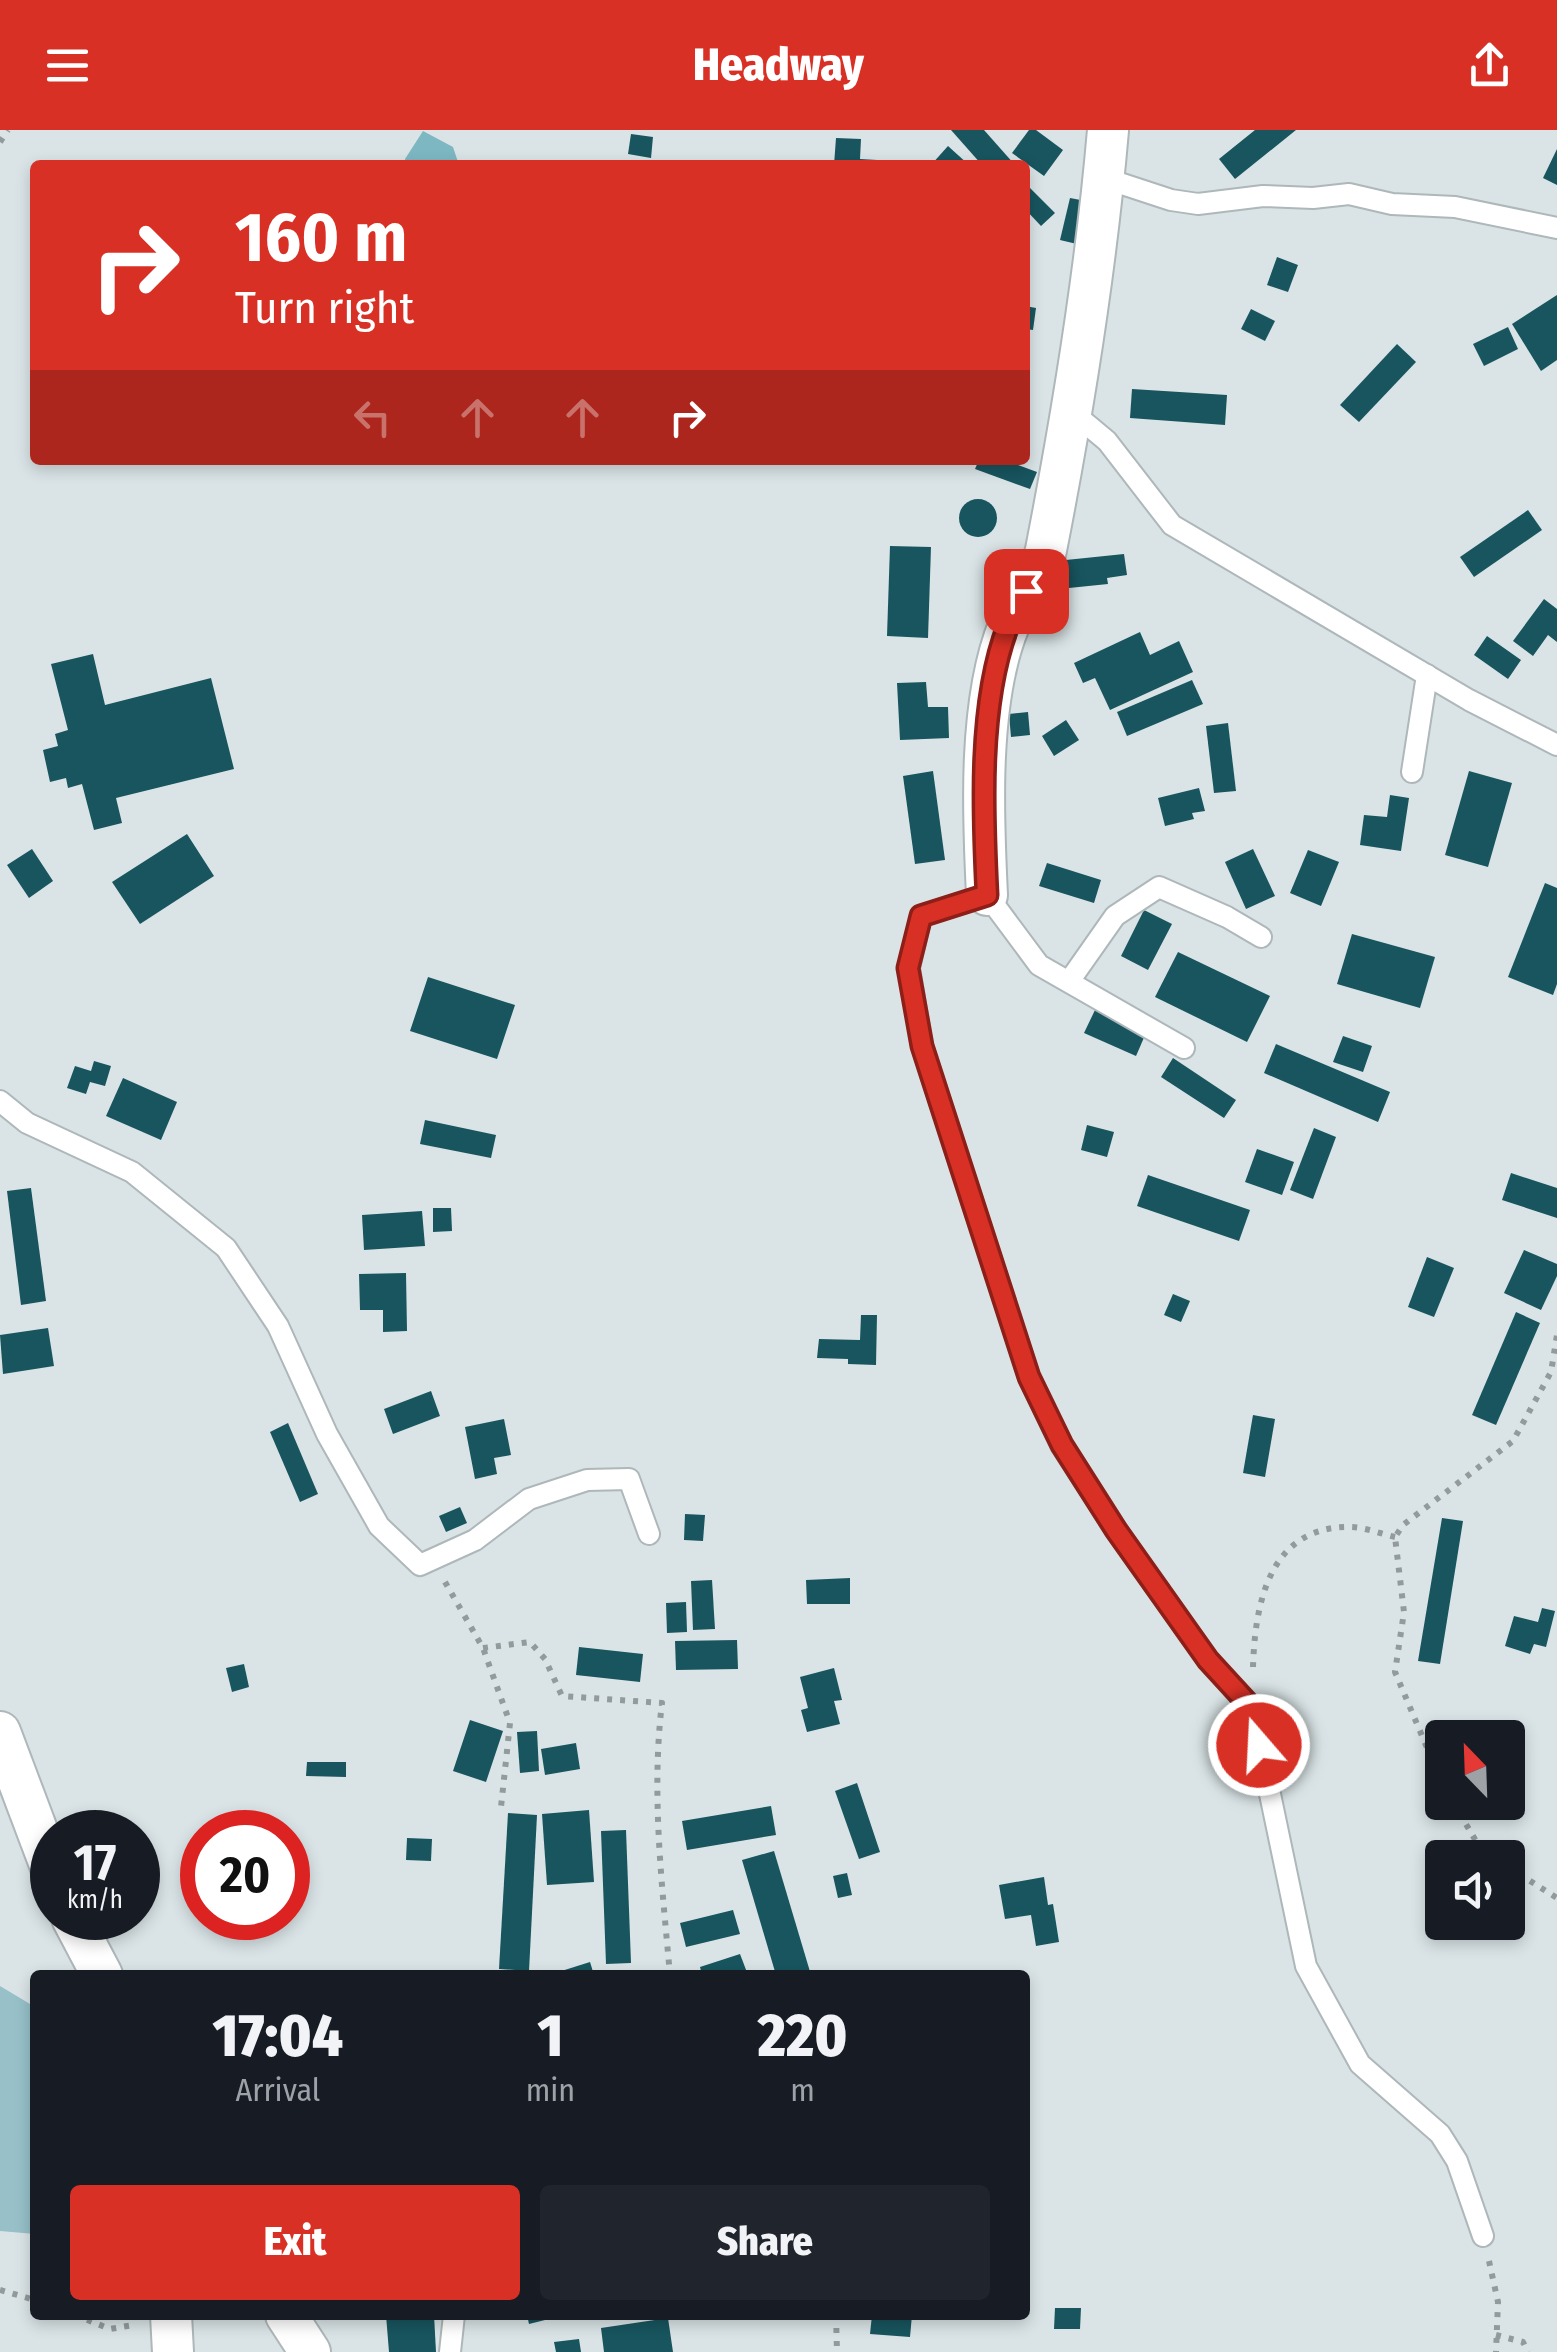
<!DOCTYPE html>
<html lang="en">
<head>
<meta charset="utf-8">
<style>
  body { margin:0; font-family:"Fira Sans Condensed",sans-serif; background:#20242c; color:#f1f3f6; height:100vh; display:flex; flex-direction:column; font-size:38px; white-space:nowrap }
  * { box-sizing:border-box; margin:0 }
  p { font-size:32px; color:#9ea1a6 }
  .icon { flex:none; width:55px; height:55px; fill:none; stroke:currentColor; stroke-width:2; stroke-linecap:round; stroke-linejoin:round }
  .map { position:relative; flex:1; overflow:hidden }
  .drawer { position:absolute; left:30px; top:1840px; width:1000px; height:350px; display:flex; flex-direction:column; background:#171b24; border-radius:10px; box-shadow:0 5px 15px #0003 }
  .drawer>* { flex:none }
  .guide { position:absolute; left:30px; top:30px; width:1000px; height:305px; border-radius:10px; box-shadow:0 5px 15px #0003; background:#d93025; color:#fff; overflow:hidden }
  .needle { width:65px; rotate:337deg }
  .controls { position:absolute; left:1425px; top:1590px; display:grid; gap:20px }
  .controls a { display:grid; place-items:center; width:100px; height:100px; border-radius:10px; background:#171b24; box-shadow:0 5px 15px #0003; font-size:50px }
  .speed { position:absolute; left:30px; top:1680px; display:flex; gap:20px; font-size:50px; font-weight:700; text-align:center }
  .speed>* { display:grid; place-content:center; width:130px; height:130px; border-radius:50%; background:#171b24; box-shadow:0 5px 15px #0003; line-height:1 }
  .speed small { font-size:25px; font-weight:400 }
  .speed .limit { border:15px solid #d22; background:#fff; color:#111 }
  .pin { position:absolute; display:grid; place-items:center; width:85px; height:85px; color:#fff; margin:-42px; border-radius:20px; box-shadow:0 5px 15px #0006 }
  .me { position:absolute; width:110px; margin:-55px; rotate:341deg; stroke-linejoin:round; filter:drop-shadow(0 0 8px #0008) }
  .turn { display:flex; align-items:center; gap:35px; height:210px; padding:0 40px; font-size:45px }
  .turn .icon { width:130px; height:130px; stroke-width:2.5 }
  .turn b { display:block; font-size:70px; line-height:85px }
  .lanes { display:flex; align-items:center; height:95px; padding:0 40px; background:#0003; justify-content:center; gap:50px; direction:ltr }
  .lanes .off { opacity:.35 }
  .eta { display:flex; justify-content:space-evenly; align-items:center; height:170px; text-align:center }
  .eta b { font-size:60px; font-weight:800; line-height:70px }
  .action { display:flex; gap:20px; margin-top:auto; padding:20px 40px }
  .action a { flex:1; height:115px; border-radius:10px; background:#d93025; color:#fff; font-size:40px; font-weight:800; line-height:115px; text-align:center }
  .action a+a { background:#20242c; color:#f1f3f6 }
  header { display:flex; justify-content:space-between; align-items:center; height:130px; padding:0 40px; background:#d93025; color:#fff; font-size:45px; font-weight:800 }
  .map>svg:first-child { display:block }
  .green { fill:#97c0c8 }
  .forest { fill:#7db7c2 }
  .building { fill:#18555f }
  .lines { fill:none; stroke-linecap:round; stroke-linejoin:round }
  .lane-casing { stroke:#aeb7b9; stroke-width:24 }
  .street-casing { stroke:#aeb7b9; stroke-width:44 }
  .path { stroke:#939a9c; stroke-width:6; stroke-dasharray:5 8; stroke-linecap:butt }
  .lane { stroke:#fff; stroke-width:20 }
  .street { stroke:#fff; stroke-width:40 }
  .route-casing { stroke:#8d1f18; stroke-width:25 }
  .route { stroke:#d93025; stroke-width:18 }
</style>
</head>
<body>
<header><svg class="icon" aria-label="menu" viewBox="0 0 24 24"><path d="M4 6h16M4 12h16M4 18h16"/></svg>Headway<svg class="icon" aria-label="share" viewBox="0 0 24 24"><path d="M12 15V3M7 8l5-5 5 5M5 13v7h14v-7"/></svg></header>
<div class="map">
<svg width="1557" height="2222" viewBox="0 0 1557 2222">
  <rect width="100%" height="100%" fill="#dae4e6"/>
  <!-- green -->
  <path class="green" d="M0,1856L35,1877V2104L0,2101Z"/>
  <!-- forest -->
  <path class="forest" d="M423,1L453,17L459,35H406L405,29Z"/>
  <!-- building -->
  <g class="building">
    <path d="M951,0H984L1015,35H982Z"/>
    <path d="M1029,0H1036L1063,20L1044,46L1012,23Z"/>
    <path d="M1255,0H1296L1235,49L1219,29Z"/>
    <path d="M631,4L653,7L651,28L628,24Z"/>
    <path d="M836,8L861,9L860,29L877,30L876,35H834Z"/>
    <path d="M948,16L969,35H931Z"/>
    <path d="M1557,19V55L1543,48Z"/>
    <path d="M1028,56L1055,83L1041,96L1025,79V59Z"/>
    <path d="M1070,68L1091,72L1081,115L1060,110Z"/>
    <path d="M1277,127L1298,135L1288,162L1267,155Z"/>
    <path d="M1557,165V230L1541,241L1512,194Z"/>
    <path d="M1025,176L1036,178L1033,200L1025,199Z"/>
    <path d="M1251,179L1275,191L1265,211L1241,199Z"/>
    <path d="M1508,197L1518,219L1484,236L1473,214Z"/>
    <path d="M1397,214L1416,232L1359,292L1340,275Z"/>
    <path d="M1132,259L1227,265L1225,295L1130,288Z"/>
    <path d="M979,330H1004L1037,342L1030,359L975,339Z"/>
    <circle cx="978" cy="388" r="19"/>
    <path d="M1528,380L1542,400L1474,447L1460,427Z"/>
    <path d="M890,416L931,417L928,508L887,506Z"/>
    <path d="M1124,424L1127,445L1107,448L1108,454L1069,458L1066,430Z"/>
    <path d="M1544,469L1557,479V512L1548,505L1533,526L1513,511Z"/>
    <path d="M1140,502L1150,525L1179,511L1193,542L1110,580L1095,548L1083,553L1074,533Z"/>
    <path d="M1487,506L1521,530L1508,549L1474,525Z"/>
    <path d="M93,524L105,575L211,548L234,639L116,668L122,693L94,700L82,654L68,658L66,648L50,652L43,620L58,616L55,604L68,600L51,534Z"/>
    <path d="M1192,550L1203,574L1127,606L1117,582Z"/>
    <path d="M926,552L928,577H948L949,608L900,610L897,553Z"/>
    <path d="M1028,582L1030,605L1011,607L1009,584Z"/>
    <path d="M1066,590L1079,610L1054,626L1042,606Z"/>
    <path d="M1228,593L1236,661L1214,663L1206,596Z"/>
    <path d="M933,641L945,730L915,734L903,646Z"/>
    <path d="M1469,641L1512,653L1488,737L1445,725Z"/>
    <path d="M1199,658L1205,681L1192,683L1194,689L1165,696L1158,668Z"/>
    <path d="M1390,665L1409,668L1401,721L1360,715L1364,685L1387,687Z"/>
    <path d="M187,704L214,746L140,794L112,752Z"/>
    <path d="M32,719L53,751L29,768L7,735Z"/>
    <path d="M1253,719L1275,766L1246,779L1225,732Z"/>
    <path d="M1308,720L1339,732L1321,776L1290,763Z"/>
    <path d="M1047,733L1101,750L1094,773L1039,756Z"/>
    <path d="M1545,753L1557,758V854L1553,865L1508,847Z"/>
    <path d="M1144,780L1172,794L1148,840L1121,826Z"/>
    <path d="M1352,804L1435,827L1420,878L1337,854Z"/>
    <path d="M1178,822L1270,866L1247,912L1155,867Z"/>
    <path d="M428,847L515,875L497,929L410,901Z"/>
    <path d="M1095,880L1146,903L1136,926L1084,903Z"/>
    <path d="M1343,906L1372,916L1363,942L1333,932Z"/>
    <path d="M1276,914L1390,962L1378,992L1264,943Z"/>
    <path d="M1173,928L1236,970L1224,988L1161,947Z"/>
    <path d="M94,931L111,936L105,956L90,952L86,964L67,958L75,936L91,941Z"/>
    <path d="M123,948L177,972L161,1010L106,986Z"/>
    <path d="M425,990L496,1005L491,1028L420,1014Z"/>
    <path d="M1087,995L1114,1002L1107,1027L1081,1020Z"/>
    <path d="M1314,998L1336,1007L1313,1069L1290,1060Z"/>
    <path d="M1257,1019L1294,1032L1282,1065L1245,1052Z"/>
    <path d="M1511,1043L1557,1058V1088L1502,1070Z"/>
    <path d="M1148,1045L1250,1080L1239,1111L1137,1076Z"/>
    <path d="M31,1058L46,1171L21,1175L7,1061Z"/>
    <path d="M433,1078H451L452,1101L433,1102Z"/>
    <path d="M422,1081L425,1116L364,1120L362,1085Z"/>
    <path d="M1524,1120L1557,1134V1146L1541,1180L1504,1163Z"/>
    <path d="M1427,1127L1454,1138L1434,1187L1408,1177Z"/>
    <path d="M406,1143L407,1201L383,1202V1180H360L359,1144Z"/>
    <path d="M1173,1164L1190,1171L1181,1192L1164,1185Z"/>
    <path d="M1516,1182L1540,1193L1496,1295L1472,1285Z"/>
    <path d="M861,1185H877L876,1235L848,1234V1229L817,1228L819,1209L860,1210Z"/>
    <path d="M48,1198L54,1236L3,1244L0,1205Z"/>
    <path d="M431,1261L440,1286L393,1304L384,1279Z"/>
    <path d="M1253,1285L1275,1289L1265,1347L1243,1343Z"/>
    <path d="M504,1289L511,1325L494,1328L497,1344L475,1349L465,1297Z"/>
    <path d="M288,1293L318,1364L300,1372L270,1302Z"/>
    <path d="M460,1377L467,1393L446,1402L439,1386Z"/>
    <path d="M685,1384L705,1385L703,1411L684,1410Z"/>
    <path d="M1442,1388L1463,1391L1440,1534L1418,1531Z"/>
    <path d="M850,1448V1474H807L806,1450Z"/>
    <path d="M712,1450L715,1499L693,1500L691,1451Z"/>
    <path d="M686,1472L687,1502L667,1503L666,1473Z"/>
    <path d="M1542,1478L1555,1481L1546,1517L1534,1514L1530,1524L1505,1516L1514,1486L1538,1492Z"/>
    <path d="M737,1510L738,1539L676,1540L675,1511Z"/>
    <path d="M579,1517L643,1524L640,1552L576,1545Z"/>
    <path d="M244,1534L249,1557L232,1562L226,1538Z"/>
    <path d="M834,1538L842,1570L834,1571L840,1594L807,1602L801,1580L808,1578L800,1547Z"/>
    <path d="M470,1590L503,1601L486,1652L453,1641Z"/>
    <path d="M537,1601L539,1641L520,1643L517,1602Z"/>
    <path d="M576,1613L580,1639L545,1645L541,1619Z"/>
    <path d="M307,1632H346V1647L306,1646Z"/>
    <path d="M857,1653L880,1722L859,1729L835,1661Z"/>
    <path d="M771,1676L776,1705L687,1720L682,1691Z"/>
    <path d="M589,1680L594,1752L547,1755L542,1684Z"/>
    <path d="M508,1683L537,1685L529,1841L499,1839Z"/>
    <path d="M626,1700L631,1833L606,1834L601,1701Z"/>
    <path d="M407,1708L432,1709L431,1731L406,1730Z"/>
    <path d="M774,1721L811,1845H776L742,1730Z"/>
    <path d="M847,1743L852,1765L838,1768L833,1746Z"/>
    <path d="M1044,1747L1048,1775L1053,1774L1059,1812L1036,1816L1031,1785L1005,1789L999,1755Z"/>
    <path d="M733,1780L740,1804L686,1817L680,1793Z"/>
    <path d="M740,1824L748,1845H702L700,1837Z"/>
    <path d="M590,1832L594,1845H552V1844Z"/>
    <path d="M1055,2178H1081L1080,2199H1054Z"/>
    <path d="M386,2185H434L436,2222H389Z"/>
    <path d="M527,2185H560L561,2186L529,2194Z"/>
    <path d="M872,2185H912L910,2207L870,2204Z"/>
    <path d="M668,2188L673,2222H604L601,2198Z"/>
    <path d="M579,2209L581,2222H556L554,2212Z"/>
  </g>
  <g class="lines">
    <defs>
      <g id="lane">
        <path d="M1104,48L1171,70L1198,74L1263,66L1313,68L1349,64L1392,74L1455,77L1557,98"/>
        <path d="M1071,281L1107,311L1172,395L1469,570L1557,615"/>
        <path d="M1412,642L1427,545"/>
        <path d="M1070,850L1115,786L1159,757L1227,787L1261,807"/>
        <path d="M1184,918L1039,835L987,765L921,786L909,838L922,916L1029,1247L1061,1315L1116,1400L1208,1530L1252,1578L1306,1836L1360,1934L1440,2004L1457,2031L1483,2106"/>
        <path d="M0,971L27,993L132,1042L226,1118L278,1196L327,1304L379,1396L420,1435L475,1410L529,1369L587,1350L629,1349L649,1404"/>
        <path d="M450,2222L454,2185"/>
      </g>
      <g id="street">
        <path d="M987,765C983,685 978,571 1009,495C1019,470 1040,447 1046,420C1073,282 1096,140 1108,0"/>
        <path d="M0,1602L52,1740"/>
        <path d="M72,1788L102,1845"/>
        <path d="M171,2185L173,2222"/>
        <path d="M286,2185L310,2222"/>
      </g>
    </defs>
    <!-- lane casing -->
    <use href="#lane" class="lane-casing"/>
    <!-- street casing -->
    <use href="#street" class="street-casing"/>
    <!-- path -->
    <g class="path">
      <path d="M0,12L8,0"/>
      <path d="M445,1452L483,1518L510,1593L501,1677"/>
      <path d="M483,1518L530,1512L545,1529L562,1566L662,1573C651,1663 662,1755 670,1845"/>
      <path d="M1253,1537C1255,1472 1270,1396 1350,1397C1364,1397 1381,1404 1395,1407"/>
      <path d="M1442,1653L1395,1542L1404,1482L1395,1407L1403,1395L1513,1311L1551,1242L1557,1205"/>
      <path d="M1453,1672L1480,1718L1493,1728"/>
      <path d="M1508,1737L1557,1768"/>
      <path d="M1489,2131L1498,2172L1496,2222"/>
      <path d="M0,2160L35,2170"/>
      <path d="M75,2185L110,2199L133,2195"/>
      <path d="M836,2185L837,2222"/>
      <path d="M1496,2205L1523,2212L1528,2222"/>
    </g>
    <!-- lane -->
    <use href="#lane" class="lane"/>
    <!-- street -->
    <use href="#street" class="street"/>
  </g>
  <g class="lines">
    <defs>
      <path id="route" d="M1026,461C1020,472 1013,484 1008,496C978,573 983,684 987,765L921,786L908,838L922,916L1029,1247L1062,1315L1116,1400L1208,1530L1252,1578L1259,1615"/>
    </defs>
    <!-- route casing -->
    <use href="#route" class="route-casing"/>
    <!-- route -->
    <use href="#route" class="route"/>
  </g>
</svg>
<div class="controls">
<a><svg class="needle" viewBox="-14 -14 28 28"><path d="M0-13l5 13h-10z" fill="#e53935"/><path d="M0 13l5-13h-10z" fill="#9ea1a6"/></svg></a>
<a><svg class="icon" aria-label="sound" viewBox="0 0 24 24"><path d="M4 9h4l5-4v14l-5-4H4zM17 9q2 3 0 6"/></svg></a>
</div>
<div class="speed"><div>17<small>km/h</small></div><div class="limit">20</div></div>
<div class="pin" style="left:1026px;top:461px;background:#d93025"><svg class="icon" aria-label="arrive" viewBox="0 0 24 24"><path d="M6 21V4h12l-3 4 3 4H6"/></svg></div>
<svg class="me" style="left:1259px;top:1615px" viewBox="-20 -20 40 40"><circle r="17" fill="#d93025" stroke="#fff" stroke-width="3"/><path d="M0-11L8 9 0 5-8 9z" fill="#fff"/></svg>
<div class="guide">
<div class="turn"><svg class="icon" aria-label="right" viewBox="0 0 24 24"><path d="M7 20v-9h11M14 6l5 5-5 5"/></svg><div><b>160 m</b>Turn right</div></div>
<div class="lanes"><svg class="icon off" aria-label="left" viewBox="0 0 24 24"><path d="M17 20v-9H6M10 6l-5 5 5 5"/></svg><svg class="icon off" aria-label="ahead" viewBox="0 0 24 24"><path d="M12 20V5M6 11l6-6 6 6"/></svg><svg class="icon off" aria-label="ahead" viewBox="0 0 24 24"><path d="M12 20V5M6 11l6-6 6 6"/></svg><svg class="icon" aria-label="right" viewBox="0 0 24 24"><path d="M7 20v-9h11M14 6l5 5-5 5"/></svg></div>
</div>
<section class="drawer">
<div class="eta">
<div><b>17:04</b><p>Arrival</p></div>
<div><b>1</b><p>min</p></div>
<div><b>220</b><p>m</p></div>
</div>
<div class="action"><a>Exit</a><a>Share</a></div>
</section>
</div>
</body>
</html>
